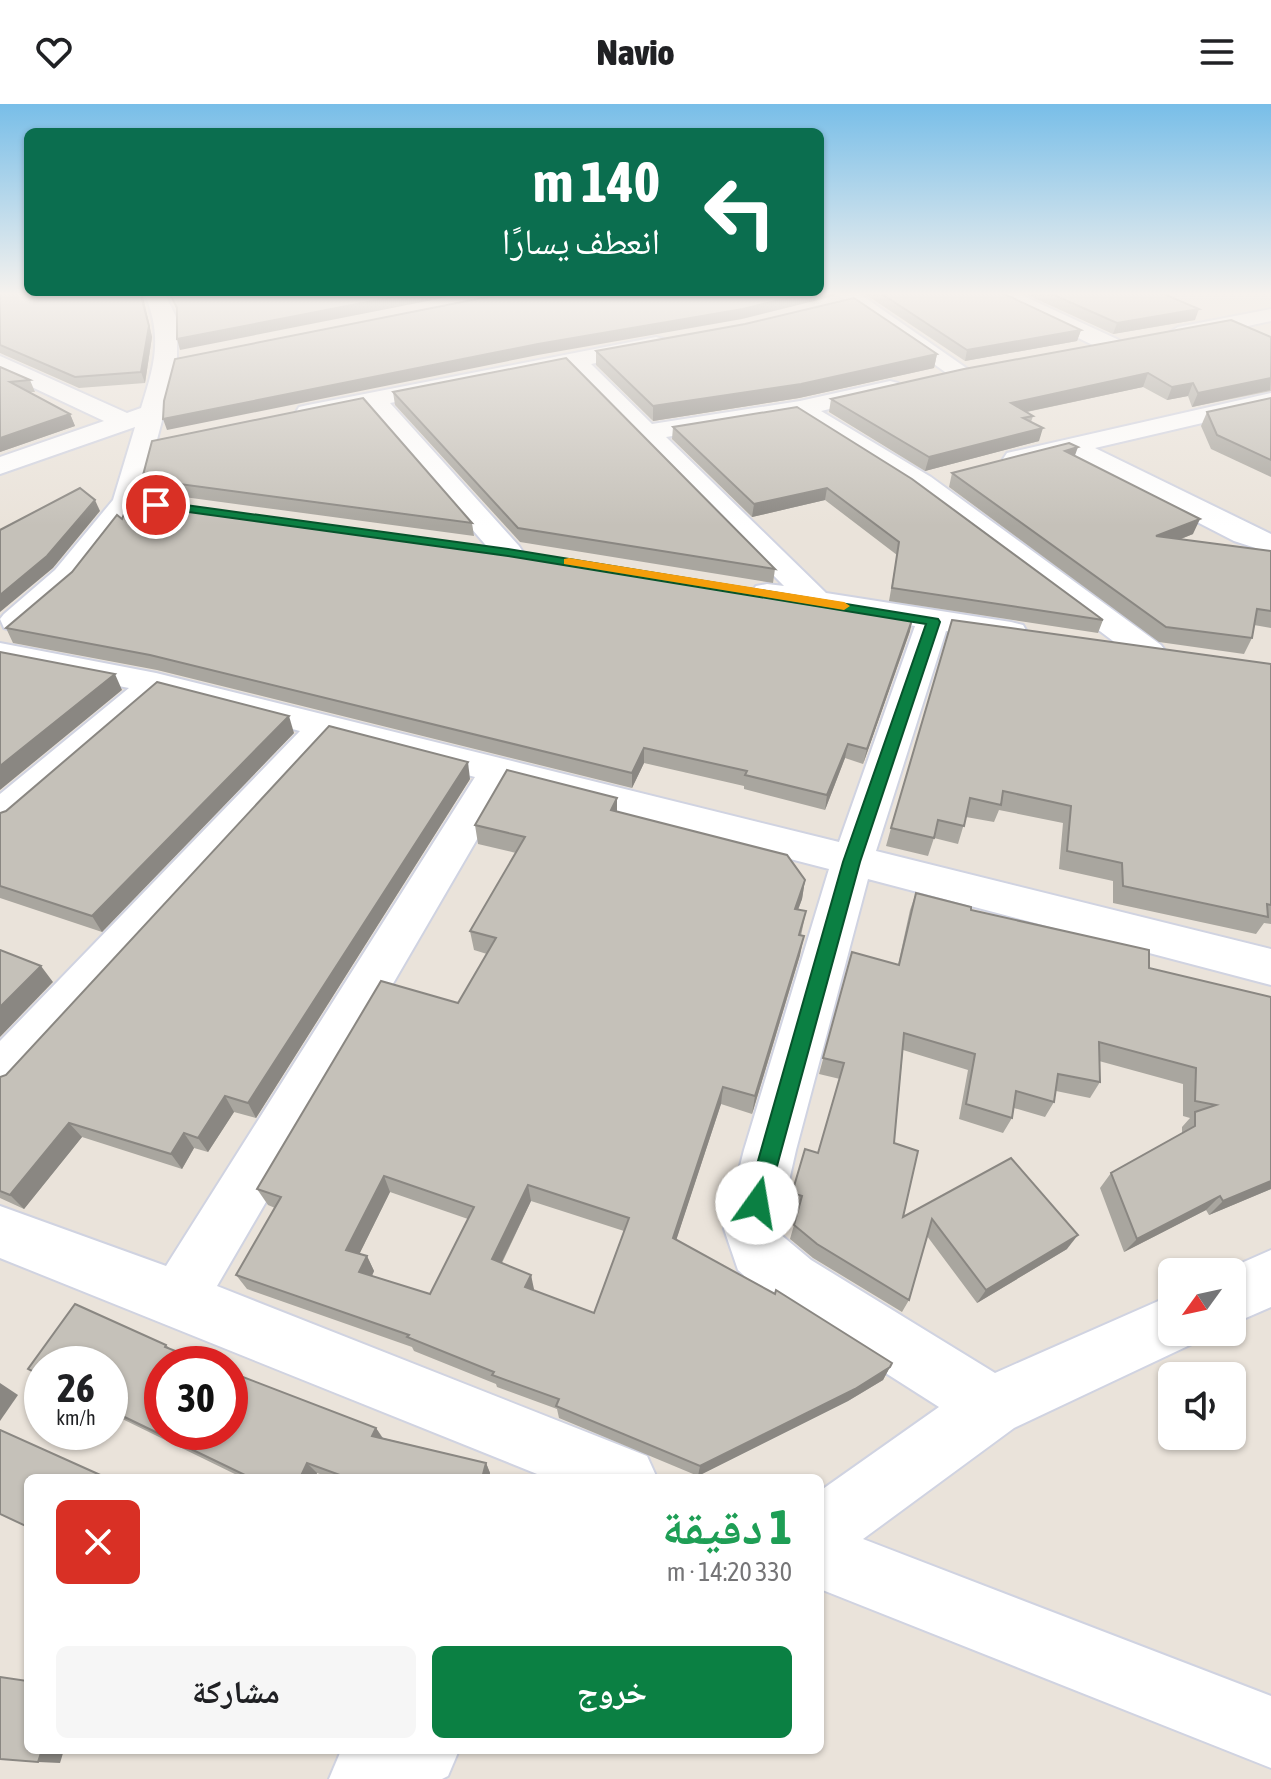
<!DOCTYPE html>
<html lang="ar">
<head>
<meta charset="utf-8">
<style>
  body { margin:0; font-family:"Asap Condensed","Noto Naskh Arabic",sans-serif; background:#f6f6f6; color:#202124; direction:rtl; height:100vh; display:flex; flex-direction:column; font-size:30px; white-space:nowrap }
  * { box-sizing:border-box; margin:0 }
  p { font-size:26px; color:#757577 }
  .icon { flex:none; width:44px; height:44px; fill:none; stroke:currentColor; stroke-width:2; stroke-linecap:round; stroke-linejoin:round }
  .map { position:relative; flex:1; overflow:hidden; direction:ltr }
  .sheet { position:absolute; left:24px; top:1370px; width:800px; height:280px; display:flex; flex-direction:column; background:#fff; border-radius:12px; box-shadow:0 2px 6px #0004; direction:rtl }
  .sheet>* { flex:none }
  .top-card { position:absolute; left:24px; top:24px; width:800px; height:168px; border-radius:12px; box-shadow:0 2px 6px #0004; direction:rtl; background:#0b6e4f; color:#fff; overflow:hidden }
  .needle { width:52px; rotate:237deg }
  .buttons { position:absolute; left:1158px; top:1154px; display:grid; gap:16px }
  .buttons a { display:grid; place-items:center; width:88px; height:88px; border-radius:12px; background:#fff; box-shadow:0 2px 6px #0004; font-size:40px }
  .speed { position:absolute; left:24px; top:1242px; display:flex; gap:16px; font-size:40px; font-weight:700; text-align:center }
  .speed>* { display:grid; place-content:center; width:104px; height:104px; border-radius:50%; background:#fff; box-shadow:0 2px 6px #0004; line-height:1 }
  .speed small { font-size:20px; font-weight:400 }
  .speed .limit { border:12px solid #d22; background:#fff; color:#111 }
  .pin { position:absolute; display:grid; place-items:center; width:68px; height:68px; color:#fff; margin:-34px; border:4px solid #fff; border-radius:50%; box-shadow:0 2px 8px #0007 }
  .me { position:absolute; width:88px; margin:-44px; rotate:13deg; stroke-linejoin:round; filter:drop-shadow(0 0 6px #0008) }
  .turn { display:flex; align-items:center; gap:28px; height:168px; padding:0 32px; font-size:36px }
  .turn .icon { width:104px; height:104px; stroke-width:2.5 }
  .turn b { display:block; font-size:56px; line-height:68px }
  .round { display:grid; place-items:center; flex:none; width:84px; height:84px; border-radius:12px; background:#f6f6f6 }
  .summary { display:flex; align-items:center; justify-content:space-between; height:136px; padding:0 32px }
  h1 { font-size:48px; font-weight:800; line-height:60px; color:#1e9e55 }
  .button { display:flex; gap:16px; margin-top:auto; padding:16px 32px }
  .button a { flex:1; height:92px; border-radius:12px; background:#0b8043; color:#fff; font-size:32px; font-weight:800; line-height:92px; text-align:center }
  .button a+a { background:#f6f6f6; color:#202124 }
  header { display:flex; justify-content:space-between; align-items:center; height:104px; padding:0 32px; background:#fff; font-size:36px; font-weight:800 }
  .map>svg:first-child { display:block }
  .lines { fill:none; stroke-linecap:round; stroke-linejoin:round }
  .minor-casing { stroke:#d0d3e1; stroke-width:4 }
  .minor { fill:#fff; fill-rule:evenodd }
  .wall { fill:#a9a69f; fill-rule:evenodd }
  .shaded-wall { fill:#8a8782 }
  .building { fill:#c5c1b9; stroke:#8a8782; stroke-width:2; fill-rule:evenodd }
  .route { fill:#0b8043; stroke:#07532c; stroke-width:2 }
  .slow { fill:#f59e0b }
</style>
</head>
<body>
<header><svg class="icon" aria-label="menu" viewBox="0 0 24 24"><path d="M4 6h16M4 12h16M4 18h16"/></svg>Navio<svg class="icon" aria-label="heart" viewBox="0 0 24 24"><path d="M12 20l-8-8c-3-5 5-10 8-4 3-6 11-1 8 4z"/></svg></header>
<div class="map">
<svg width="1271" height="1675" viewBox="0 0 1271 1675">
  <rect width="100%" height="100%" fill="#eae3da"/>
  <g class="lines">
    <defs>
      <g id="minor">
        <path d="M144,188H164L177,215V259L141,397L77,480L26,524L15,527L4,524L0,515L4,510L55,466L113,396L135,323L0,370V353L104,317L0,268V252L127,309L141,304C155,259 163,233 144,188Z"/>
        <path d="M834,188H857L972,268L968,273H952Z"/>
        <path d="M989,188H1015L1119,236L1122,241L1119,246H1103L992,192Z"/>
        <path d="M1271,205V217L1178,237L1167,230L1178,223Z"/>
        <path d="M656,233L664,235L667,240L664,245L591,260L652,320L800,297L890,277L898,279L902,284L898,289L821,307L931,373L1161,541L1166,548L1161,555L1149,558L1137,555L911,385L796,312L666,333L826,489L1011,518L1023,521L1027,528L1023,535L1011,538L946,527L876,747L1271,845V881L868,775L796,1046L778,1125L780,1130L811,1156L995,1269L1172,1191V1228H1198L1192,1240L1014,1324L863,1435L1271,1592V1664L820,1485V1387L939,1303L771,1196L738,1166L724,1125L744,1046L829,765L508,682L217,1182L647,1352L657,1374H547L0,1154V1102L166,1162L475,673L333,636L17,984L0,990V937L300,627L163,591L14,721L0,725V690L129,584L0,559V539L156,569L839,738L915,522L756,496L751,489L756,482L767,480L784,482L569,264L390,299L519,442L523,448L519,454L508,457L497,454L367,304L308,315L299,313L296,308L299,303L308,301Z"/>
        <path d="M1271,289V303L1095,344L1271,430V449L1234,437L1067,351L1016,363L1007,361L1003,355L1007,349Z"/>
        <path d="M1271,1146V1203L1232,1220V1168H1221Z"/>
        <path d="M345,1646H459L448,1672L442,1675H329L340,1649Z"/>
      </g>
    </defs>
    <!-- minor casing -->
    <use href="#minor" class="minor-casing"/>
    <!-- minor -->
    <use href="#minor" class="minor"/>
  </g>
  <!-- wall -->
  <g class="wall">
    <path d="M0,188L141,189L152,233L145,279L79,284L0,249Z"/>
    <path d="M862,188H1000L1081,226L1077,237L965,257Z"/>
    <path d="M1021,188H1159L1195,216L1113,230Z"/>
    <path d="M745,220L937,250L934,264L799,294L653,317L596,261V247Z"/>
    <path d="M1271,233V287L1192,303L1188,292L1167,296L1143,283L1027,308L1033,312L1031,318L1039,337L925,367L829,308L831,295Z"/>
    <path d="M0,263L30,276L35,288H29L70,310L75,322L0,348Z"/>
    <path d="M393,288L775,465L773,479L520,438L395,301Z"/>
    <path d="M1271,294V373L1211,345L1201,322L1207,308Z"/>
    <path d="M797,303L1103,516L1098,529L889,497L897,451L825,396L752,413L672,335L673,323Z"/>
    <path d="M1075,352L1193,430L1181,435L1271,447V524L1254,521L1252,534L1244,550L1159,538L949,383L952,369Z"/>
    <path d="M142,375L472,419L474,432L147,388Z"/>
    <path d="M122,415L910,527L863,660L845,654L825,706L744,685V682L644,659L632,684L157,566L13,539L6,524L72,468Z"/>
    <path d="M1271,560V820L1264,819L1256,830L1113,799V777L1059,765L1063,719L999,706L994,718L966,713L958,740L934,734L928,752L886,742L891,724Z"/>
    <path d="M294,629L102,828L0,794V709Z"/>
    <path d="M470,675L256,1014L234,1008L208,1048L194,1044L182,1065L82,1033L24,1105L0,1094V973L6,971Z"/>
    <path d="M617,707L805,776L802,795L798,806L806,807L801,832L800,851L752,1010L721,1000L676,1136L890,1263L883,1276L848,1297L698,1372L559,1314L557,1305L497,1283L496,1280L414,1247L412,1243L247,1185L236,1171L275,1104L268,1101L257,1085L458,899L487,850L474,846L470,827L516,749L478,740L475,721ZM390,1088L468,1115L430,1190L372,1172L374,1167L367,1152L359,1150ZM531,1097L624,1127L594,1209L533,1186L531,1171L502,1159Z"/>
    <path d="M916,789L1149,864L1271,1085L1209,1111L1206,1106L1124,1148L1100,1084L1111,1069L1182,1029V1023L1190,1014L1183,1012V980L1099,957L1100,978L1090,994L1056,987L1054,998L1045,1013L1014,1004L1012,1014L1003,1029L959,1015L968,966L903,946L894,1039L903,1113L1011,1054L1067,1145L977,1199L927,1132L909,1196L902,1208L813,1154L790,1135L798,1107L788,1103L792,1089L818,1049L840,975L819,970L852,848L898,861L910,806Z"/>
    <path d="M75,1200L166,1241L172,1246L209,1260H162V1328H230V1268L376,1324L383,1334L486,1359L490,1369L489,1374H331L317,1369L315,1374H243L110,1309V1260H42V1275L28,1265Z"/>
  </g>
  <!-- shaded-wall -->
  <g class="shaded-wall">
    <path d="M140,188H142L152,233L145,279L141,268Z"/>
    <path d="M419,188H473L180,246L177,235Z"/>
    <path d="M811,188H835L834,192L742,215L538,251L167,326L163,315L538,240Z"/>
    <path d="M1199,205L1195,216L1113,230L1117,219Z"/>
    <path d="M1081,226L1077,237L965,257L967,246Z"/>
    <path d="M937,250L934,264L799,294L653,317V302Z"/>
    <path d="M1148,269L1143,283L1007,312L1011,299Z"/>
    <path d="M1271,274L1270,286L1192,303L1198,289Z"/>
    <path d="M1193,279L1188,292L1167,296L1172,283Z"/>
    <path d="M70,310L75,322L0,348V334Z"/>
    <path d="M1043,324L1039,337L925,367L929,353Z"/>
    <path d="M1078,343L1073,357L1065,347Z"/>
    <path d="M827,384L825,396L752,413L754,400Z"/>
    <path d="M95,396L100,407L53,464L0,508V491Z"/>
    <path d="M1200,415L1193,430L1150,447L1156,432Z"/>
    <path d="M913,513L910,527L863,660L867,645Z"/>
    <path d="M115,570L122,586L0,686V662Z"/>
    <path d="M289,612L294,629L102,828L92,812Z"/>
    <path d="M848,640L845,654L825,706L827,691Z"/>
    <path d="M644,644V659L632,684V669Z"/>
    <path d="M468,658L470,675L256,1014L248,999Z"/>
    <path d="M617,694V713L611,706Z"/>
    <path d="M805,776L802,795L791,824L795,805Z"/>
    <path d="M804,832L800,851L752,1010L755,992Z"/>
    <path d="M41,862L53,878L0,933V903Z"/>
    <path d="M723,983L721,1000L672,1149L673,1134Z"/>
    <path d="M225,992L234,1008L208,1048L198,1034Z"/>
    <path d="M69,1019L82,1033L24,1105L10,1091Z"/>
    <path d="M184,1029L194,1044L182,1065L171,1050Z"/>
    <path d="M384,1072L390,1088L354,1161L346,1146Z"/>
    <path d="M1271,1077V1085L1209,1111L1223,1097Z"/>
    <path d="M528,1081L531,1097L496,1170L492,1155Z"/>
    <path d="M1220,1092L1206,1106L1124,1148L1137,1135Z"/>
    <path d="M1078,1131L1067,1145L977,1199L986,1186Z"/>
    <path d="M367,1152L374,1167L367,1182L359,1168Z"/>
    <path d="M531,1171L534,1185L528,1198L525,1183Z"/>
    <path d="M890,1263L883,1276L848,1297L698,1372L700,1362Z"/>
    <path d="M0,1279L18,1291L0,1317Z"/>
    <path d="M376,1324L383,1335L372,1332Z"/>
    <path d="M307,1359L317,1369L315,1374H300Z"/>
    <path d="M486,1359L490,1369L489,1374H482Z"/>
    <path d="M42,1646H64L60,1659L38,1658Z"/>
  </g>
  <!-- building -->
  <g class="building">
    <path d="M0,188H140L149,222L141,268L75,273L0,241Z"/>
    <path d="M169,188H419L177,235V204Z"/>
    <path d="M512,188H811L743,205L538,240L163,315L164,297L175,255Z"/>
    <path d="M879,188H1000L1081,226L967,246Z"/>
    <path d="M1047,188H1159L1199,205L1117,219Z"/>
    <path d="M854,194L937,250L801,280L653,302L596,247L745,220Z"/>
    <path d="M1231,216L1271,233V274L1198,289L1193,279L1172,283L1148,269L1011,299L1033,312L1023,314L1043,324L929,353L831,295L964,265Z"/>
    <path d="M566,254L775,465L518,424L393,288Z"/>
    <path d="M0,263L30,276L10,278L70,310L0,334Z"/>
    <path d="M363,294L472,419L142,375L152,337Z"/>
    <path d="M1271,294V356L1217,331L1207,308Z"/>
    <path d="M797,303L912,375L1103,516L892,484L899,438L827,384L754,400L673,323Z"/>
    <path d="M1069,339L1078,343L1065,347L1200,415L1156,432L1271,447V507L1257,505L1252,534L1166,523L952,369Z"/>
    <path d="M80,384L95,396L47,452L0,491V426Z"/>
    <path d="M130,395L506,446L820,498L888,512V509L913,513L867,645L848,640L827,691L745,671L747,667L644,644L632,669L150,551L6,524L72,468L117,411L122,415Z"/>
    <path d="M952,516L1271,560V801L1267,800L1268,813L1123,782L1122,759L1067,747L1071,702L1003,687L1001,701L970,694L964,722L938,716L934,734L891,724Z"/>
    <path d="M0,548L115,570L0,662Z"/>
    <path d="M157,578L289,612L92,812L0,782V709L6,707Z"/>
    <path d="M329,622L468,658L248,999L225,992L198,1034L184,1029L171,1050L69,1019L10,1091L0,1087V973L6,971Z"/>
    <path d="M507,666L617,694L611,706L787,751L805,776L795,805L806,807L799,831L804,832L755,992L723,983L673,1134L775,1190L776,1186L892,1259L890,1263L855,1285L700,1362L556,1302L559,1295L492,1271L494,1268L407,1233L409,1231L236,1171L281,1093L257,1085L381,877L458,899L496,834L470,827L525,733L475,721ZM384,1072L474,1103L430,1190L359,1168L367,1152L346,1146ZM528,1081L629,1114L594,1209L525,1183L531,1171L492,1155Z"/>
    <path d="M916,789L971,803V806L1149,846V864L1271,893V1077L1223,1097L1220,1092L1137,1135L1111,1069L1195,1022V1008L1216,1001L1195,997L1196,964L1099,938L1100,978L1058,970L1054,998L1016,987L1012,1014L966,1000L975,950L904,929L894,1039L918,1047L903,1113L1011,1054L1078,1131L986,1186L932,1115L909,1196L817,1140L794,1121L802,1092L792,1089L805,1045L818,1049L844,959L823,954L852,848L899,861Z"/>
    <path d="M0,846L41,862L0,903Z"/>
    <path d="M75,1200L166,1241L165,1243L209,1260H162V1328H230V1268L376,1324L372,1332L486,1359L482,1374H348L307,1359L300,1374H251L110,1306V1260H42V1272L28,1265Z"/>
    <path d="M0,1326L107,1374H28V1423L0,1410Z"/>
    <path d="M0,1573L27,1577L28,1576V1646H42L38,1658L0,1655Z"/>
  </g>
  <!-- sky -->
  <linearGradient id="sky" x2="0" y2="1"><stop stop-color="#78bee8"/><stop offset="0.45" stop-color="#f6f2ee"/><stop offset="1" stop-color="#f6f2ee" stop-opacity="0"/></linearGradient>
  <rect width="1271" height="422" fill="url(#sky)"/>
  <!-- route -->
  <path class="route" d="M156,397L508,445L938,515L940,518L860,758L765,1106L757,1109L750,1106L746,1099L843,758L926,520L508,452L152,403L150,401Z"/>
  <!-- slow -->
  <path class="slow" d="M569,454L844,498L850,502L844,506L564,460V455Z"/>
</svg>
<div class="buttons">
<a><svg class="needle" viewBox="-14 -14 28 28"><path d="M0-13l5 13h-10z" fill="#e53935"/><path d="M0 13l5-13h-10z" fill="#757577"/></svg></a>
<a><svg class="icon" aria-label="sound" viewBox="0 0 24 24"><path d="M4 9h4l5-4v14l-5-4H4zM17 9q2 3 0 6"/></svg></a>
</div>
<div class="speed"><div>26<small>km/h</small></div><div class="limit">30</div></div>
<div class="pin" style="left:156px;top:401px;background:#d93025"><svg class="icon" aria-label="arrive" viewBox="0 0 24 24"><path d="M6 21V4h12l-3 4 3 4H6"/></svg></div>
<svg class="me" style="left:757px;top:1099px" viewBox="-20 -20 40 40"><circle r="19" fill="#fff"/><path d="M0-13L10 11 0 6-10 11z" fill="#0b8043"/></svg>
<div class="top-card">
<div class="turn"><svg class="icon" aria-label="left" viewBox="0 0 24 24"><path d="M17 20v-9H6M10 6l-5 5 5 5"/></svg><div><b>140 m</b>انعطف يسارًا</div></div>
</div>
<section class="sheet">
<div class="summary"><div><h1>1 دقيقة</h1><p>330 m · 14:20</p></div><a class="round" style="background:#d93025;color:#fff"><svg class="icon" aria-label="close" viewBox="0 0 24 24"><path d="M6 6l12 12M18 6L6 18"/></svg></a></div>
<div class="button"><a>خروج</a><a>مشاركة</a></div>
</section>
</div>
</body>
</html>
